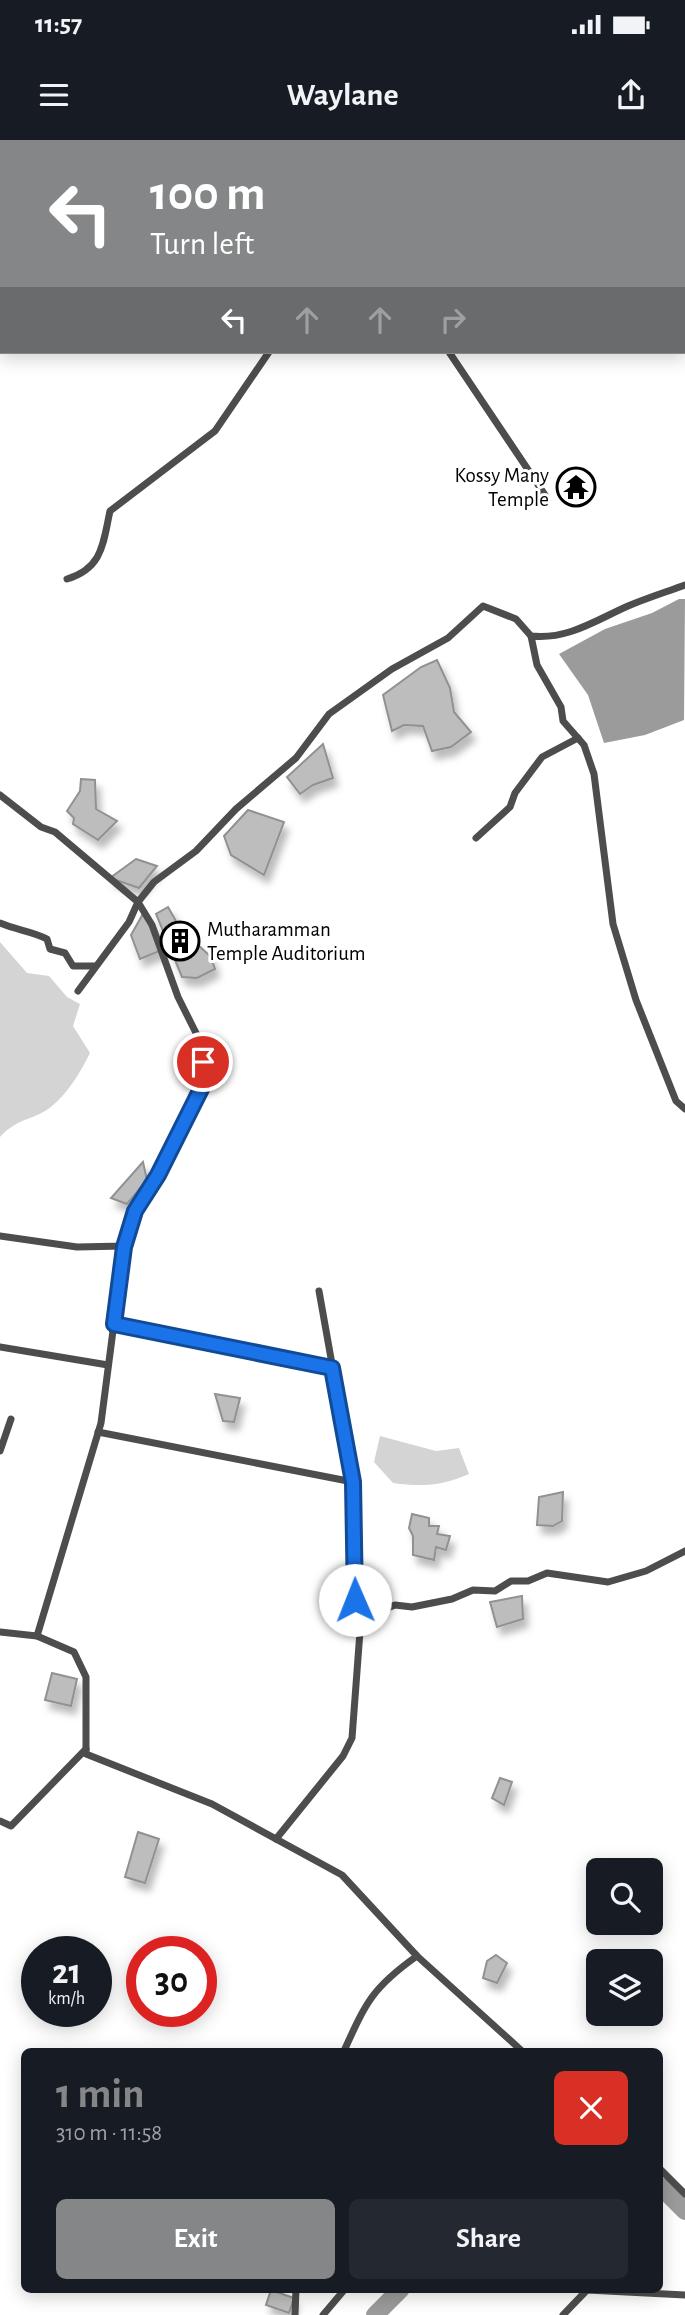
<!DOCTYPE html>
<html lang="en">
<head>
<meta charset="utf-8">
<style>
  body { margin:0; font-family:"Alegreya Sans",sans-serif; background:#242831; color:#f1f3f6; height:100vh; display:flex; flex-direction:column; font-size:26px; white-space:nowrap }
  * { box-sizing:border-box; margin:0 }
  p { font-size:23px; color:#9ea1a6 }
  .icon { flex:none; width:38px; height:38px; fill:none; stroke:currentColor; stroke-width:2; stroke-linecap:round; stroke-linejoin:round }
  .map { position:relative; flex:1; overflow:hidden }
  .sheet { position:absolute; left:21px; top:1908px; width:642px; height:245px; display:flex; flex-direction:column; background:#171b24; border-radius:10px; box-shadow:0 4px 18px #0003 }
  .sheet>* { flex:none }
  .banner { position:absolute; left:0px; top:0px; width:686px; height:214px; box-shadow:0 4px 18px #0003; background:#858687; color:#fff; overflow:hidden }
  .fabs { position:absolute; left:586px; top:1718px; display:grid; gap:14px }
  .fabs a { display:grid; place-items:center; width:77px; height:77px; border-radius:10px; background:#171b24; box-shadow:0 4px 18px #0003; font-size:35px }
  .speed { position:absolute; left:21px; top:1796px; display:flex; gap:14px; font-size:35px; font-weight:700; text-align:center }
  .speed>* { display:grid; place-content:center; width:91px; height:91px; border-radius:50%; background:#171b24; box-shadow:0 4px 18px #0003; line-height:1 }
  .speed small { font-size:18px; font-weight:400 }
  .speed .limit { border:10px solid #d22; background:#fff; color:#111 }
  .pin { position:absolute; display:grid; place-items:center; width:60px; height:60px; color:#fff; margin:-30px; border:4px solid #fff; border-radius:50%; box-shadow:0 2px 7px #0007 }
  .me { position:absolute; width:77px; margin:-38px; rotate:359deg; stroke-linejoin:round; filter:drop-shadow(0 0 5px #0008) }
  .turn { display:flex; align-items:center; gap:24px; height:147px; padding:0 35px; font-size:32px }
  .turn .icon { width:91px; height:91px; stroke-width:2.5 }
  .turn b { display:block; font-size:49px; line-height:60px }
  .lanes { display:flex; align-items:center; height:66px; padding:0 35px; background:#0003; justify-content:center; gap:35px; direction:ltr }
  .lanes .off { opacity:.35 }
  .round { display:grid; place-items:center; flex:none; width:74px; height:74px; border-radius:10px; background:#242831 }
  .headline { display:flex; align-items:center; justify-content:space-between; height:119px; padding:0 35px }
  h1 { font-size:42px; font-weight:700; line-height:52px; color:#858687 }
  .cta { display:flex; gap:14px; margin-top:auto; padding:14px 35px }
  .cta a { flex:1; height:80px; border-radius:10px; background:#858687; color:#fff; font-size:28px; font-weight:700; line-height:80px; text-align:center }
  .cta a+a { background:#242831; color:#f1f3f6 }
  .status { display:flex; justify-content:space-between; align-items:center; height:49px; padding:0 35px; background:#171b24; direction:ltr }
  .status svg { height:19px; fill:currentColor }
  header { display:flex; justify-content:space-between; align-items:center; height:91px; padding:0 35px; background:#171b24; font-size:32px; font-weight:700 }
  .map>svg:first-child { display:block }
  .green { fill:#d4d4d4 }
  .water { fill:#9b9b9b }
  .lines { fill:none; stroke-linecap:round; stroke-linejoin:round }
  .canal { stroke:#9b9b9b; stroke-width:18 }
  .building { fill:#bdbdbd; stroke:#919191; stroke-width:2; filter:url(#shadow) }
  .street { stroke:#4d4d4d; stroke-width:7 }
  .route-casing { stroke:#114b97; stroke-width:18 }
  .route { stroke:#1a73e8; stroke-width:12 }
  .labels { text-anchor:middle; stroke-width:6; stroke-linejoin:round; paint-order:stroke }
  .poi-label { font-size:21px; fill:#000; stroke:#fff; text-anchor:end }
</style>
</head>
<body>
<div class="status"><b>11:57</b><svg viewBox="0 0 49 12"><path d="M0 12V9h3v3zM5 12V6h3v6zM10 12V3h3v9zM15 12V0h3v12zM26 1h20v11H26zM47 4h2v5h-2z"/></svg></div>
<header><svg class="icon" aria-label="menu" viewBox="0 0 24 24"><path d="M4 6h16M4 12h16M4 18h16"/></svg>Waylane<svg class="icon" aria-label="share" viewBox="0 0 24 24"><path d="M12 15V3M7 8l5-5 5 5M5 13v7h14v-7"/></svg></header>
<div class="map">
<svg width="685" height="2175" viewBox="0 0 685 2175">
  <defs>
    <filter id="shadow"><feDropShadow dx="4.5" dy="8" stdDeviation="3.5" flood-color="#0004"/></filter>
  </defs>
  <rect width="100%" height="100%" fill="#fff"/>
  <!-- green -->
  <g class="green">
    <path d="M0,802L27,833L49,836L67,857L80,864L73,886L90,913C81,931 69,952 52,966C36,980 18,977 0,997Z"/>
    <path d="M380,1296L436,1311L459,1308L469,1334C442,1346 422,1347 393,1343L374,1322Z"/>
  </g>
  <!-- water -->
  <path class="water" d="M679,459H685L684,580L645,595L604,603L588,555L559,514L605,489L652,473Z"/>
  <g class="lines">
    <!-- canal -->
    <g class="canal">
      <path d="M660,2046L685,2071"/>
      <path d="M375,2175L401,2149"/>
    </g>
  </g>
  <!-- building -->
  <g class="building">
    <path d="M437,520L450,548L454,572L471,592L451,607L432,611L423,586L404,585L392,591L383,555L421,527Z"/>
    <path d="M323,604L333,638L313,645L300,654L287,637Z"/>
    <path d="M81,639L95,640L96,669L117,681L98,700L73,684L74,678L67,671L80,651Z"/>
    <path d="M248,670L284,682L264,735L231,715L224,696Z"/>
    <path d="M136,719L157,726L139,748L110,738Z"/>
    <path d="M168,767L180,788L211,817L215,829L197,838L182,837L156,774Z"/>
    <path d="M144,772L162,810L140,819L131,795Z"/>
    <path d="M143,1022L147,1040L127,1064L111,1058Z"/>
    <path d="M215,1254L240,1258L234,1282L223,1281Z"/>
    <path d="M563,1352L562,1381L553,1386L537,1385L539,1357Z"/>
    <path d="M412,1374L429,1378V1386H439L437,1394L450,1396L446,1410L436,1407L434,1420L413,1415V1396L409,1388Z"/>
    <path d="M522,1456L523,1479L497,1487L490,1462Z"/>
    <path d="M52,1533L77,1539L71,1566L45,1560Z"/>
    <path d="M500,1638L512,1642L504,1665L492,1658Z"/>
    <path d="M138,1692L159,1699L145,1743L125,1737Z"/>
    <path d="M496,1815L507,1823L497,1843L483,1838L487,1821Z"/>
    <path d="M271,2150L294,2158L289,2173L266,2165Z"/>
  </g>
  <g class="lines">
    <!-- street -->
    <g class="street">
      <path d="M354,0L355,2"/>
      <path d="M658,0L660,2"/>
      <path d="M684,31L685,32"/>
      <path d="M449,212L545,355"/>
      <path d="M67,439C103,428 103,403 110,371L215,291L269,212"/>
      <path d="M531,496L537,525L561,567L563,581L584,605L594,634L613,784L636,860L676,961L685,969"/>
      <path d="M0,655L41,687L55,692L138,762L129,782L78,851"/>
      <path d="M476,698L510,667L515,653L542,617L578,598"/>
      <path d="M0,783C16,790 32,791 47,799L50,809L65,813L73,826H95"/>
      <path d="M0,1096L77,1107L124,1106L135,1071L158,1035L203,945L200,901L178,857L152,785L138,762L154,742L196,711L236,669L296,618L329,574L392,529L448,498L483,466L516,479L531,496C568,500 596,480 628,466C647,458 666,452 685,445"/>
      <path d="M114,1184L332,1228"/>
      <path d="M0,1207L108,1225"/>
      <path d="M98,1292L353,1342"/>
      <path d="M0,1311L11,1279"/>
      <path d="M361,1478L395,1465L412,1467L452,1459L473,1450L495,1451L511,1441H528L547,1433L608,1442L646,1431L685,1411"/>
      <path d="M0,1492L37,1496L74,1512L86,1537V1614L212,1664L342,1735L417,1816L522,1911"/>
      <path d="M37,1496L101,1283L124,1106"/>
      <path d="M0,1681L11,1686L86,1609"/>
      <path d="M276,1699L343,1616L352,1598L361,1478L355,1460L353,1342L319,1151"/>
      <path d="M344,1911C366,1862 373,1847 417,1816"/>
      <path d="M660,2029L685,2054"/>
      <path d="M295,2175L296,2149"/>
      <path d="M323,2175L345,2149"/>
      <path d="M563,2175L587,2150L685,2155"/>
    </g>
  </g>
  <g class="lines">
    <defs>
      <path id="route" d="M203,922V945L158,1035L135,1071L124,1107L114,1184L332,1228L353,1342L355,1460"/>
    </defs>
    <!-- route casing -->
    <use href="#route" class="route-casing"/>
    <!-- route -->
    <use href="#route" class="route"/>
  </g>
  <!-- icons -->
  <defs>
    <symbol id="temple-ring" viewBox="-11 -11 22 22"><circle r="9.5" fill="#fff" stroke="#000" stroke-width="1.5"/><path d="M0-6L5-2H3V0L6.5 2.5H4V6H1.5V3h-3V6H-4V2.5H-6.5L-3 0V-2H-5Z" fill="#000"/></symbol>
    <symbol id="building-ring" viewBox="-11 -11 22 22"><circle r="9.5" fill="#fff" stroke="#000" stroke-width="1.5"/><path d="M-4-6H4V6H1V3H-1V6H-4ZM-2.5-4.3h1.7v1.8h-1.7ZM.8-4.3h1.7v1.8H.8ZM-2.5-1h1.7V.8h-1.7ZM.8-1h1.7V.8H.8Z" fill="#000"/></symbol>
  </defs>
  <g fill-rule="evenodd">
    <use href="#temple-ring" x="554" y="325" width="44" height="44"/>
    <use href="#building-ring" x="158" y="779" width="44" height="44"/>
  </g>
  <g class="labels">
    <!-- poi labels -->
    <g class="poi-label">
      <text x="549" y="342">Kossy Many<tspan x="549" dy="24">Temple</tspan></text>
      <text x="207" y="796" text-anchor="start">Mutharamman<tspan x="207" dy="24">Temple Auditorium</tspan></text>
    </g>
  </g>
</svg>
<div class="fabs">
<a><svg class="icon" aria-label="search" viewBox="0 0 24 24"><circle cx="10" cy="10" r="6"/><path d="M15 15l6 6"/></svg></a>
<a><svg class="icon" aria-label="layers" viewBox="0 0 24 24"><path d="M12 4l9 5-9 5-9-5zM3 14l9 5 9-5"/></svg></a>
</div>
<div class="speed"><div>21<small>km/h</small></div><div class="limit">30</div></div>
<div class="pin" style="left:203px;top:922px;background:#d93025"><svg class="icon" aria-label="arrive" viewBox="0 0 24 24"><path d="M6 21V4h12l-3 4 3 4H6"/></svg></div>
<svg class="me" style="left:355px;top:1460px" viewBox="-20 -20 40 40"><circle r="19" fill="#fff"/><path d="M0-13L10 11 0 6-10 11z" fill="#1a73e8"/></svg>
<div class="banner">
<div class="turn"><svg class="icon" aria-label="left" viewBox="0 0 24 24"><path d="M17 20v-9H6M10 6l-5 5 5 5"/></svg><div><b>100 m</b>Turn left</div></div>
<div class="lanes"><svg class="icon" aria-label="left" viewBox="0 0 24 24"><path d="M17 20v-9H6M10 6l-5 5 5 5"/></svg><svg class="icon off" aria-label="ahead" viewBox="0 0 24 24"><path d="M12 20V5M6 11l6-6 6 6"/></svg><svg class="icon off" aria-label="ahead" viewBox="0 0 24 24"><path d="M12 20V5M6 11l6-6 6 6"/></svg><svg class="icon off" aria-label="right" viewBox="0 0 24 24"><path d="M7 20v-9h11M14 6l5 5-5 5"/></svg></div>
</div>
<section class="sheet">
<div class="headline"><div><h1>1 min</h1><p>310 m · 11:58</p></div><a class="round" style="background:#d93025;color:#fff"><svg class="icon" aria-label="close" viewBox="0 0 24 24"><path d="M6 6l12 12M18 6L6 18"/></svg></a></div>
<div class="cta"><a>Exit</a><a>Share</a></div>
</section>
</div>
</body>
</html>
